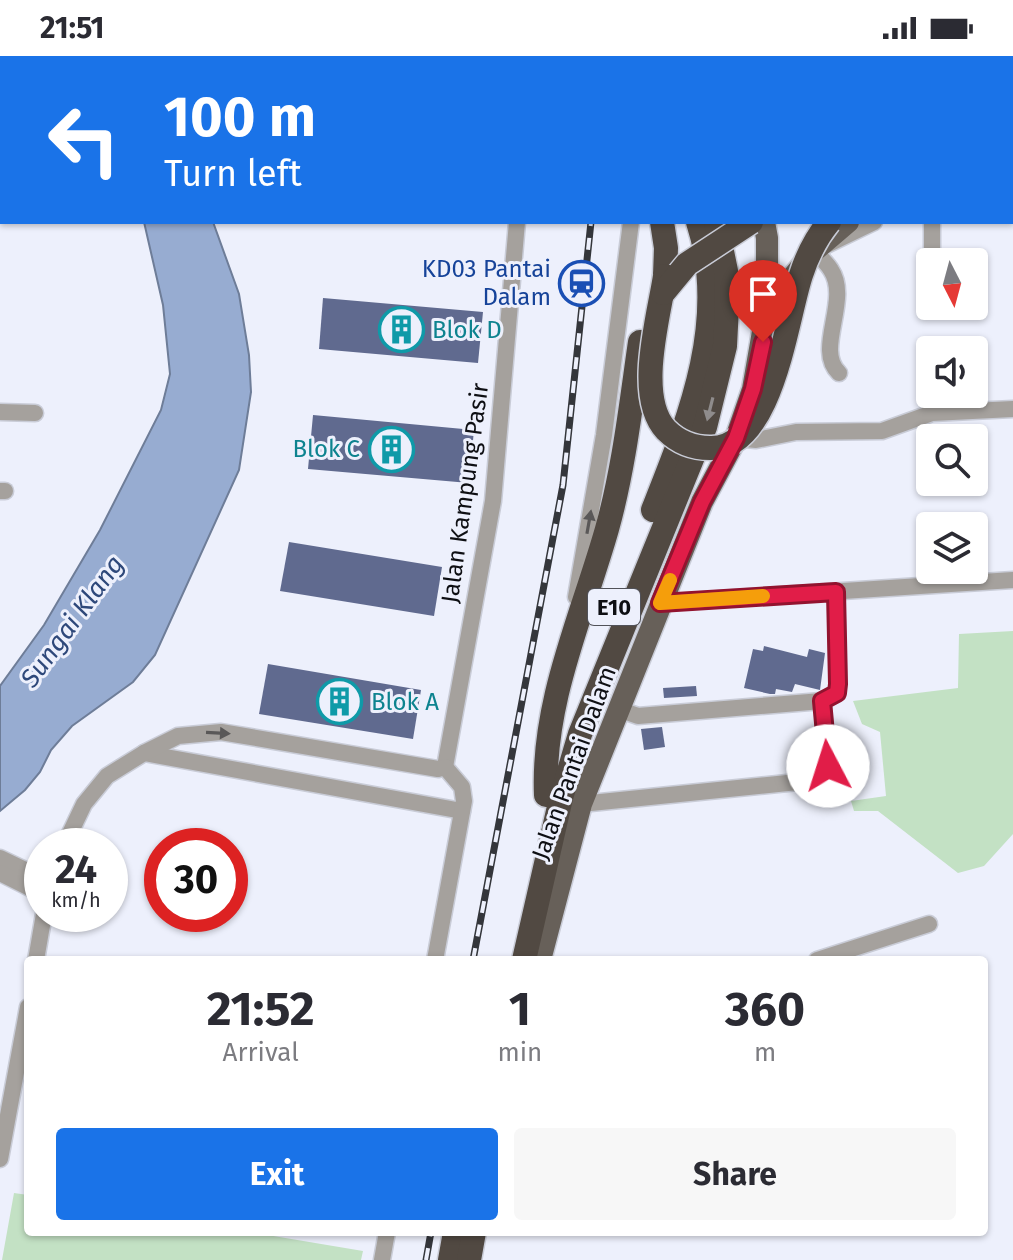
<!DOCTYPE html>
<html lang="en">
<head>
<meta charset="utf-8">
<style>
  body { margin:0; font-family:"Fira Sans",sans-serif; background:#f7f7f7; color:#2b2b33; height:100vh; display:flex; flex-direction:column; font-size:30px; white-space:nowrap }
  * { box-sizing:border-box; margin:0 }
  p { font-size:26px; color:#7c7c81 }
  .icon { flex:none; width:44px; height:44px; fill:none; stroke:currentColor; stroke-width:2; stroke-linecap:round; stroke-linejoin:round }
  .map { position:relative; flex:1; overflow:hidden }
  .details { position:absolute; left:24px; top:900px; width:964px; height:280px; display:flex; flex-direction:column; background:#fff; border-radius:8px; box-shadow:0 2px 6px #0004 }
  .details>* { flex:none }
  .banner { position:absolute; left:0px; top:0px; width:1014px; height:168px; box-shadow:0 2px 6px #0004; background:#1a73e8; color:#fff; overflow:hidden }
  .needle { width:52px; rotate:174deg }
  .fabs { position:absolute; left:916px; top:192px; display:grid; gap:16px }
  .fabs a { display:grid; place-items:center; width:72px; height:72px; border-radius:8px; background:#fff; box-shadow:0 2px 6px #0004; font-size:40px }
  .speed { position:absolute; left:24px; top:772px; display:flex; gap:16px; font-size:40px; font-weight:700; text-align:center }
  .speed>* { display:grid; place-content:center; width:104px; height:104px; border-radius:50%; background:#fff; box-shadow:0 2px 6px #0004; line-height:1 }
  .speed small { font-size:20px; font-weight:400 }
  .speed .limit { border:12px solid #d22; background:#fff; color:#111 }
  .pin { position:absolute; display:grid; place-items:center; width:68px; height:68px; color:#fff; margin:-82px -34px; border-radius:50% 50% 50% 0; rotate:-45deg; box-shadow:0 0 8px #0007 }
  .pin .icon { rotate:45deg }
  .me { position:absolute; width:88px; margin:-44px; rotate:355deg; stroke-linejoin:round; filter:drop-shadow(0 0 6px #0008) }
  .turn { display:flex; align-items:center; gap:28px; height:168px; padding:0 32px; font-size:36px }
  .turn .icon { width:104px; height:104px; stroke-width:2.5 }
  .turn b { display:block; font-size:56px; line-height:68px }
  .eta { display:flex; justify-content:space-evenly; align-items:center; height:136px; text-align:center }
  .eta b { font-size:48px; font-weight:700; line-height:56px }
  .cta { display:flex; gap:16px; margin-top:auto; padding:16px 32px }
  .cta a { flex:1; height:92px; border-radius:8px; background:#1a73e8; color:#fff; font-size:32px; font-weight:700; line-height:92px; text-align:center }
  .cta a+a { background:#f7f7f7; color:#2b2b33 }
  .status { display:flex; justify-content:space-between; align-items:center; height:56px; padding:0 40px; background:#fff; direction:ltr }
  .status svg { height:22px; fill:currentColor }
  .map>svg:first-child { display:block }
  .green { fill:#c3e1c4 }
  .water { fill:#97acd1; stroke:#6e7d98; stroke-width:2 }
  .building { fill:#606a8f }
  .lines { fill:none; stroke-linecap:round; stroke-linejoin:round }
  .minor-casing { stroke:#c9ccd7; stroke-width:19 }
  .major-casing { stroke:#c9ccd7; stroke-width:25 }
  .highway-casing { stroke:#c9ccd7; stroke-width:27 }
  .minor { stroke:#a5a19d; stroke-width:16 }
  .major { stroke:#676059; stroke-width:22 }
  .highway { stroke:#514942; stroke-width:24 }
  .rail-casing { stroke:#34363b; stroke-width:7 }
  .rail { stroke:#edf0fc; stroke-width:4; stroke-dasharray:12; stroke-linecap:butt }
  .highway-bridge-casing { stroke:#c9ccd7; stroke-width:27; stroke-linecap:butt }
  .highway-bridge { stroke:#514942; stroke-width:24 }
  .oneway { fill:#8f8c8c }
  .oneway2 { fill:#5a5858 }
  .route-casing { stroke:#92132f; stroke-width:20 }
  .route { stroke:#e11d48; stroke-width:14 }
  .slow { stroke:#f59e0b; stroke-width:14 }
  .labels { text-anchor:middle; stroke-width:6; stroke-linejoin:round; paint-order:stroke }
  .shield { fill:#edf0fc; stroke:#515259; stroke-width:2 }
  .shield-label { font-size:22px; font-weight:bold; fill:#0e0f13 }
  .transit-label { font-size:24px; fill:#164399; stroke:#edf0fc; text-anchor:end }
  .culture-label { font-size:24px; fill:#0d838f; stroke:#edf0fc; text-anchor:start }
  .street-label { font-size:24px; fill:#0e0f13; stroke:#edf0fc }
  .water-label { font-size:26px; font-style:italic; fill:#2e487a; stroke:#edf0fc }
</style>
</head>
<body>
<div class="status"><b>21:51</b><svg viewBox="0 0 49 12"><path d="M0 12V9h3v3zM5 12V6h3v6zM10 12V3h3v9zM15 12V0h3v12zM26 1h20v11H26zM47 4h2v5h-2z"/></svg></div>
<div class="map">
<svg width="1013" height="1204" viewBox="0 0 1013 1204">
  <rect width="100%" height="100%" fill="#edf0fc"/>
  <!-- green -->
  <g class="green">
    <path d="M1013,575V778L984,810L958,817L878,755H854L851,745L886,740L880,676L862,668L853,645L958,632L959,578Z"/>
    <path d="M14,1137L28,1139V1176H249L363,1195L361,1204H2Z"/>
  </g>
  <!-- water -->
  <path class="water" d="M144,166H213L239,238L249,299L251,336L239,414L155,599L133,626L72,670L51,694L40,716L25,734L0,755V630L44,569L100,474L161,354L170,318L163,249Z"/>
  <!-- building -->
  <g class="building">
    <path d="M323,242L483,256L478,307L319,293Z"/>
    <path d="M313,359L474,374L469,427L308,413Z"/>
    <path d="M289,486L442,511L434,560L280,535Z"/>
    <path d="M764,590L807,601L809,593L825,597L820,634L795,628L792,636L776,633L775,638H770L744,632L753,593L763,595Z"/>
    <path d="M268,608L421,634L413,683L259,658Z"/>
    <path d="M696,630L697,640L664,642L663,632Z"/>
    <path d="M662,671L665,691L644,694L641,673Z"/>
  </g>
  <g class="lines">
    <defs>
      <g id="minor">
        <path d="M236,0L238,2"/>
        <path d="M400,2V0"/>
        <path d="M505,2V0"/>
        <path d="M932,166V206"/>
        <path d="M839,317C814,294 851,244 831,214C827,207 820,201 814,195L874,166"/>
        <path d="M0,356L35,357"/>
        <path d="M736,382L756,384L796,376L882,375L932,357L1013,353"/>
        <path d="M0,435H5"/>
        <path d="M576,541L604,379L631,166"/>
        <path d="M660,547L1013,524"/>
        <path d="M618,653L638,660L822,645L837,637L838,628L836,536"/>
        <path d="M144,697L462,755"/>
        <path d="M445,711L493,445L517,166"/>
        <path d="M581,748L817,724L827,715L828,710L822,645"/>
        <path d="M64,790L84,748L107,720L144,697L178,680L221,676L438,713L445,711"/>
        <path d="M0,802L42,822"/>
        <path d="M0,817L42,838"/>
        <path d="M36,904L44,858"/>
        <path d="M435,904L464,745L462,731L445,711"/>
        <path d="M817,904L929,868"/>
        <path d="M0,1103L28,951"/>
        <path d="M382,1204L387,1176"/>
      </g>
      <g id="major">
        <path d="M675,0L677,2"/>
        <path d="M1012,94H1013"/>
        <path d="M1012,142H1013"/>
        <path d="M767,253L814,195L848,166"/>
        <path d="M540,904L581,748L702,446L736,382L753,333L767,253V182L764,166"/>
      </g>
      <g id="highway">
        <path d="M579,0L581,2"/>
        <path d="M603,0L605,2"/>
        <path d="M640,0L642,2"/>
        <path d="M63,2L75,0"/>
        <path d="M0,11H2"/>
        <path d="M1012,125H1013"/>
        <path d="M662,166L666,192L665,220"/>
        <path d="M653,454C689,363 730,265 698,166"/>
        <path d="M546,739C542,646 582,561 607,473C624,412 631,348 640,286"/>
        <path d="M524,904L561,742L580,678L705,371L725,290L727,251L726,215L716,166"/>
        <path d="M450,1204L455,1176"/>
        <path d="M469,1204L474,1176"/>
      </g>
    </defs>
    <!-- minor casing -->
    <use href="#minor" class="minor-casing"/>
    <!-- major casing -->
    <use href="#major" class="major-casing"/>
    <!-- highway casing -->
    <use href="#highway" class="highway-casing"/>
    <!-- minor -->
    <use href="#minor" class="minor"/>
    <!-- major -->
    <use href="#major" class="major"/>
    <!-- highway -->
    <use href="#highway" class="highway"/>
    <defs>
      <g id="rail">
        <path d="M611,2V0"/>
        <path d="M473,904L563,429L591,166"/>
        <path d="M426,1204L431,1176"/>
      </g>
    </defs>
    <!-- rail casing -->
    <use href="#rail" class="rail-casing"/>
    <!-- rail -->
    <use href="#rail" class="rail"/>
    <defs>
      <g id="highway-bridge">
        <path d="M665,220C659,260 635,341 666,374C678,386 694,392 710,392C772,394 786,264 801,219C807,200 816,182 829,166"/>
        <path d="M663,237L687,208L751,166"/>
      </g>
    </defs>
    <!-- highway-bridge casing -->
    <use href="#highway-bridge" class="highway-bridge-casing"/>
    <!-- highway-bridge -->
    <use href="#highway-bridge" class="highway-bridge"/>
  </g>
  <!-- one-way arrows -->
  <defs><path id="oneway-solid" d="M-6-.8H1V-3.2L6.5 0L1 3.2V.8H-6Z" transform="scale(2)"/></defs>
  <use class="oneway" href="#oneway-solid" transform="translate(710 353) rotate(104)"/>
  <g class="oneway2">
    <use href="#oneway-solid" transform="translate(589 466) rotate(-80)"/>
    <use href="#oneway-solid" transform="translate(218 677) rotate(3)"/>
  </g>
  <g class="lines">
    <defs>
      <path id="route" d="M763,286L753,333L736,382L702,446L660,547L836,536L838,628L837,637L822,645L828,710"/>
    </defs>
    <!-- route casing -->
    <use href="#route" class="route-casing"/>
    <!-- route -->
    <use href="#route" class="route"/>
    <!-- slow -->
    <path class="slow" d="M670,524L660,547L763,540"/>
  </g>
  <!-- icons -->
  <defs>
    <symbol id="station-ring" viewBox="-11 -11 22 22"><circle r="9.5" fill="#edf0fc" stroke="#1a4fb4" stroke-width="1.5"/><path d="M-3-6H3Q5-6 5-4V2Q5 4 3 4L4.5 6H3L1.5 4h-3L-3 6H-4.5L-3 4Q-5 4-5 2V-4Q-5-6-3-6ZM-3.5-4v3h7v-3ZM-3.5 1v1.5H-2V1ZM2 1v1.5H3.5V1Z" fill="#1a4fb4"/></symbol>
    <symbol id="building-ring" viewBox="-11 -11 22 22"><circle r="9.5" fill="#edf0fc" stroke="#0f9aa8" stroke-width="1.5"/><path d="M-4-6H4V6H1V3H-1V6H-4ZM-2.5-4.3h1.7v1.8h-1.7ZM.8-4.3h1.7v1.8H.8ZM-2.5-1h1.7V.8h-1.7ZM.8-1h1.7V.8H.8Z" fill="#0f9aa8"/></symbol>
  </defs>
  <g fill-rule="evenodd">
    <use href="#station-ring" x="556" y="202" width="51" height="51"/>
    <use href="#building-ring" x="376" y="248" width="51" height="51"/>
    <use href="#building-ring" x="366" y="368" width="51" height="51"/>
    <use href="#building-ring" x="314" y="620" width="51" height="51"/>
  </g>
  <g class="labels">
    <!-- shield labels -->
    <rect class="shield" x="588" y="533" width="52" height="36" rx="6"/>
    <g class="shield-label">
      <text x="614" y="559">E10</text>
    </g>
    <!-- transit labels -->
    <g class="transit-label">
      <text x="551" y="221">KD03 Pantai<tspan x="551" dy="28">Dalam</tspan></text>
    </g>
    <!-- culture labels -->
    <g class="culture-label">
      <text x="432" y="282">Blok D</text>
      <text x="360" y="401" text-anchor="end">Blok C</text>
      <text x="371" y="654">Blok A</text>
    </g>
    <!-- street labels -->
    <g class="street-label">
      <text transform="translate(465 437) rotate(-82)" y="8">Jalan Kampung Pasir</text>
      <text transform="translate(574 707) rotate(-70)" y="8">Jalan Pantai Dalam</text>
    </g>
    <!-- water labels -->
    <g class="water-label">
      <text transform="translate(72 565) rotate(-54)" y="9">Sungai Klang</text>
    </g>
  </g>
</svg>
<div class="fabs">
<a><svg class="needle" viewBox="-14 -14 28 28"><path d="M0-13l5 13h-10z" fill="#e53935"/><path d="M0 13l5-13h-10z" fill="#7c7c81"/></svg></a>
<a><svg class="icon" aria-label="sound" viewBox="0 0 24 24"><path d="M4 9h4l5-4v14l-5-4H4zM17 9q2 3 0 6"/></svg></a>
<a><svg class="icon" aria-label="search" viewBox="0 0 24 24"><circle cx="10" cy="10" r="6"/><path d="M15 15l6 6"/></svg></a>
<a><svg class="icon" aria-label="layers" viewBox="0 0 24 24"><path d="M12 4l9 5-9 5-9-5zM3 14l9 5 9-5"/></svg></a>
</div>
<div class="speed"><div>24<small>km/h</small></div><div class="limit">30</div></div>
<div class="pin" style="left:763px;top:286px;background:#d93025"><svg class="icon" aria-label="arrive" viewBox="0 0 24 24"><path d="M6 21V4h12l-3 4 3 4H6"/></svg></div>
<svg class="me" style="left:828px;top:710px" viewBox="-20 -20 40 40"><circle r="19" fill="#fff"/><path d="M0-13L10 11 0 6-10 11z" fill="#e11d48"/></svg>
<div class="banner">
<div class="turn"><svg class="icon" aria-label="left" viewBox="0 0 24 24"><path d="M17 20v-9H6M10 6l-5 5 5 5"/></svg><div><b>100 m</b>Turn left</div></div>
</div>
<section class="details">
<div class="eta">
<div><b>21:52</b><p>Arrival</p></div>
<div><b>1</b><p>min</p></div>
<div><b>360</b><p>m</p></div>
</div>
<div class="cta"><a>Exit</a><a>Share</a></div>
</section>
</div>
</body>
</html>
